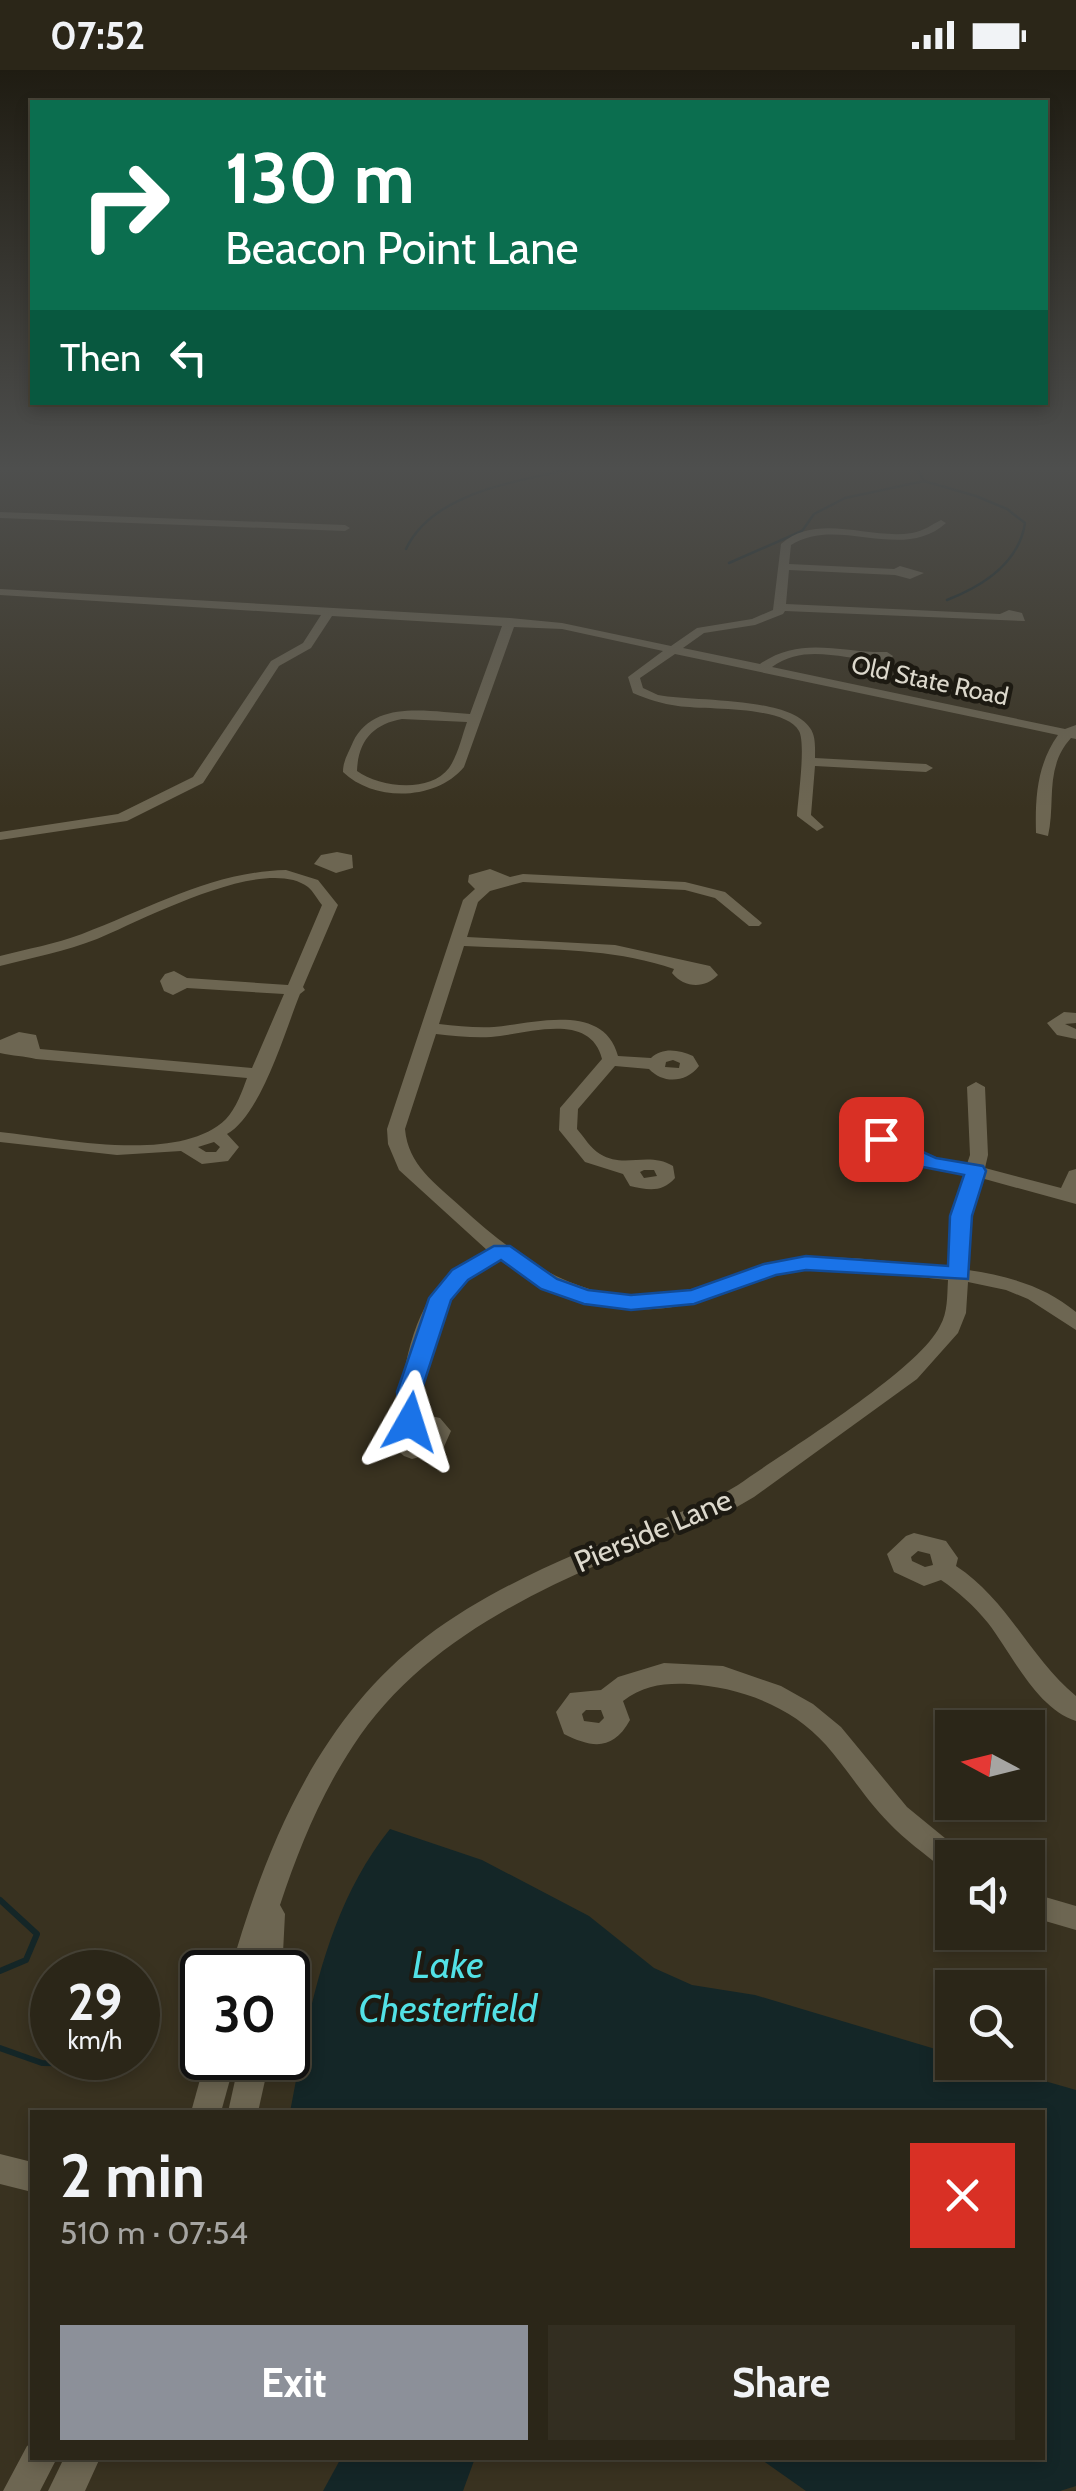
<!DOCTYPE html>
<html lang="en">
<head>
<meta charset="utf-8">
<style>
  body { margin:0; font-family:Cabin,sans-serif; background:#332e21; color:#f1f3f6; height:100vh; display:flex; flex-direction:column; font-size:38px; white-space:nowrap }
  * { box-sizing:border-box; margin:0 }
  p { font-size:32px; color:#a6a5a2 }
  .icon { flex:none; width:55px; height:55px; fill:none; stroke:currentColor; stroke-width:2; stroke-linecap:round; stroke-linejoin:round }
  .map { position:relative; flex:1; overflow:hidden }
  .side { position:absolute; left:30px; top:2040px; width:1015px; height:350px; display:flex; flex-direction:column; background:#2b2618; border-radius:0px; box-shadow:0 5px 15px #0003,0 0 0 2px #474337 }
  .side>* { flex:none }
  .top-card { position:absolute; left:30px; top:30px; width:1018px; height:305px; border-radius:0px; box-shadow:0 5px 15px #0003,0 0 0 2px #474337; background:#0b6e4f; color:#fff; overflow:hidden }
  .needle { width:65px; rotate:277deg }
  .tools { position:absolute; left:935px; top:1640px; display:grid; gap:20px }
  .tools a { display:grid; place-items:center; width:110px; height:110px; border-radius:0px; background:#2b2618; box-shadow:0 5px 15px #0003,0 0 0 2px #474337; font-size:50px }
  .speed { position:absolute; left:30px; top:1880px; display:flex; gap:20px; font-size:50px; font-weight:700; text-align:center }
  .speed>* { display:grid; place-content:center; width:130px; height:130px; border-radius:50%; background:#2b2618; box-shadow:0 5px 15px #0003,0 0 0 2px #474337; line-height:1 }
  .speed small { font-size:25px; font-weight:400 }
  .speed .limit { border:5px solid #111; border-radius:15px; background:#fff; color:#111 }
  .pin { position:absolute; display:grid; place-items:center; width:85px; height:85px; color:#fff; margin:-42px; border-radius:20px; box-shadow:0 5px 15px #0006 }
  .me { position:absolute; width:110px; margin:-55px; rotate:6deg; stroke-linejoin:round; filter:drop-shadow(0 0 8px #0008) }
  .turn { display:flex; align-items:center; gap:35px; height:210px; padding:0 30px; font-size:45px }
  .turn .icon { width:130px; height:130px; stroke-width:2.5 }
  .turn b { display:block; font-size:70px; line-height:85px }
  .then { display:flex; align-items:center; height:95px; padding:0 30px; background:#0003; gap:20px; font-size:38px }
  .round { display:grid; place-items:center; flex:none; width:105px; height:105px; border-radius:0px; background:#332e21 }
  .headline { display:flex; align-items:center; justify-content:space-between; height:170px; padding:0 30px }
  h1 { font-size:60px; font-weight:800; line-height:75px }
  .button { display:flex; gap:20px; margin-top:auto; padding:20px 30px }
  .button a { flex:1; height:115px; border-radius:0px; background:#8c9099; color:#fff; font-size:40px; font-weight:800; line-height:115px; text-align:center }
  .button a+a { background:#332e21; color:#f1f3f6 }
  .status { display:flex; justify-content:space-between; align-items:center; height:70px; padding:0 50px; background:#2b2618; direction:ltr }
  .status svg { height:28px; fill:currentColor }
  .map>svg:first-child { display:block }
  .water { fill:#142627 }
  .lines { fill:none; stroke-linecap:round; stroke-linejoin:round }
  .stream-far1 { stroke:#142627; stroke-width:2.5 }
  .stream { stroke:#142627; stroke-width:6 }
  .minor { fill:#6d6652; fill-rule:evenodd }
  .route { fill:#1a73e8; stroke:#114b97; stroke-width:2.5 }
  .labels { text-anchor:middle; stroke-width:9; stroke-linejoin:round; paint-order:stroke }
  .far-street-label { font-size:25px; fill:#dcd8cc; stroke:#1d1a12 }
  .street-label { font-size:30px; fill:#dcd8cc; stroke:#1d1a12 }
  .near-water-label { font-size:38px; font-style:italic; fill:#52e1e6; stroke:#1d1a12 }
</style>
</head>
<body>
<div class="status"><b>07:52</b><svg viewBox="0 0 49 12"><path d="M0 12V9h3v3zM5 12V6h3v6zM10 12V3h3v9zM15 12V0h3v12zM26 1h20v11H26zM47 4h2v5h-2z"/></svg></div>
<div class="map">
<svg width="1076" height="2421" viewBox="0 0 1076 2421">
  <rect width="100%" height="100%" fill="#393220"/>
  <!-- water -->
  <g class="water">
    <path d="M390,1759L482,1790L589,1846L654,1898L692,1915L755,1925L952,1984V1992L982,1993L1076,2020V2416L1060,2421H806L759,2388H1042V2042H290C309,1943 325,1840 390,1759Z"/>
    <path d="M341,2388H475L463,2421H323Z"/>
  </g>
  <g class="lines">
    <!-- stream-far1 -->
    <g class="stream-far1">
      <path d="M917,399L924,411"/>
      <path d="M406,479C433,422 516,412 571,399"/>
      <path d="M729,493L802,461L814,444L845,428L924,411L976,426L1007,439L1025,453C1019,493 983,516 947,530"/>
    </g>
    <!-- stream -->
    <g class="stream">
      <path d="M0,1830L37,1864L26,1890L0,1901"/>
      <path d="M0,1978L42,1993L111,1994"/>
    </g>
    <!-- minor -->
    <g class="minor">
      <path d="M0,442L345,455L350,458L345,461L0,448Z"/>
      <path d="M941,450L946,453C902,493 838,445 791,475L789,494L894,499L900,496L924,503L910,509L895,505L789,500L786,534L1000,544L1009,540L1022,543L1025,551L785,541L783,544L755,555L704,563L683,578L760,594C801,565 841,583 887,582L893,586L891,589C850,594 809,570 772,597L1065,659L1076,655V669L1071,668C1044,698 1056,732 1048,766L1036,763C1035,727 1037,695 1058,665L675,584L640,608L643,618L658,625C694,632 789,626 810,658C816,666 815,678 815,688L926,694L933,698L926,702L815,696L811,745L824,757L817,761L797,746C798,728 806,674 799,661C785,635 705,640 678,636C662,634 647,629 633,623L628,607L663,581L562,559L514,557L464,697C436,731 374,732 343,702C343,690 349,682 353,672C374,629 429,642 470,644L502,556L332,546L311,578L279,596L203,713L127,751L0,770V762L118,744L193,707L271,591L303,573L321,545L0,525V519L510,548L562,553L671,576L697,558L752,549L773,540L781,474C818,442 869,470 912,463C924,461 931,455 941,450ZM402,649L467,652C462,666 458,685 449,698C429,724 379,717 357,701C358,670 374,654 402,649Z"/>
      <path d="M337,782L352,785L353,798L336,803L314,794L321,785Z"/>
      <path d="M490,799L510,807L523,804L685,812L725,822L762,853L759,856H749L715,828L685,820L523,812L490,821L478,832L467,867L615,875L710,896L718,905C705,919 684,918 672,903L674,899C608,876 533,880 464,876L439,954C457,956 476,958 494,957C534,953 604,932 618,986L651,988C663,977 679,980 693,986L699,996C686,1013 663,1014 649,999L615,996L578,1039L577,1059C584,1067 591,1079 600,1084C624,1099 648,1081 673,1096L675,1108C662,1123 648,1120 630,1116L623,1104L585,1092L559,1060L560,1038L602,989C590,941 528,964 491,967C473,968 454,966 436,964L405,1059C408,1095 435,1113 461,1137C524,1195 595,1243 686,1222C718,1215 747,1197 780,1191C835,1182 894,1192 948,1198L951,1146L964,1104L923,1097L878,1075L866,1076L847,1069L844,1059C856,1045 875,1046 889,1056L891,1067L935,1088L967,1094L970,1085L967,1017L976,1012L985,1017L988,1085L985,1098L1061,1118L1069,1101L1076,1099V1134L981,1108L971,1146L968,1200C1008,1206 1045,1216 1076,1242V1260L1028,1229L1006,1220L968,1212L966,1243L958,1263L917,1309L754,1427L730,1441C596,1495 436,1548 353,1676C320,1726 299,1778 280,1835L285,1844L282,1902H230C266,1776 318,1649 426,1567C511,1503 616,1468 714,1429L738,1415C784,1382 918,1301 940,1256C948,1242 947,1226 948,1210C896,1205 840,1196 788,1202C757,1206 731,1223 701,1231C630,1251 558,1234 500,1190C486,1198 470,1205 460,1216C432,1247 422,1304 421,1344L440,1348L451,1361L442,1381L412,1389L404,1386L386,1370L391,1355L399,1351C401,1304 412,1240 448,1205C458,1194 474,1188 488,1181L399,1100L388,1074L387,1059L463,830L475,819L468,812L469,805ZM673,990L680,993L679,998L665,997L666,992ZM865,1059L873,1061V1065L862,1062ZM644,1100H654L657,1106L644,1108L640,1102ZM420,1359L428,1362L425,1370L416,1372L409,1364Z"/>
      <path d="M286,800L318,810L338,835L303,917L305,920L300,924C285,961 261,1045 227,1064L239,1077L228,1091L202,1094L181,1081L117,1085L0,1072V1062C59,1068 179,1095 226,1049C236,1038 242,1022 247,1008L36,989C24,986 13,986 0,983V970L19,962L36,965L40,979L252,998L284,924L187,918L173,925L164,921L160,911L165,904L174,901L187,908L288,915L322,835C318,830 313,821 308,817C264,784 141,851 97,869C66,881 32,888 0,896V886C27,879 55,874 82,864C151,838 211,802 286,800ZM214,1072L220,1077L216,1082H206L198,1077Z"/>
      <path d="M1064,942L1076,943V953L1065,954L1076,959V969L1057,965L1047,953Z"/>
      <path d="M914,1463L946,1471L958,1488L956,1496C1008,1530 1030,1588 1076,1626V1651C1036,1638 1012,1584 988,1553C974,1536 959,1522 941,1510L924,1516L894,1502L887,1484L906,1466ZM918,1481L930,1484L933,1495L925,1497L912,1491L911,1487Z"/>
      <path d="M664,1593L723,1596L781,1616L813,1634L841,1657L907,1737L962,1782L964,1788H952V1802L942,1798C925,1784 905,1770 889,1753C866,1730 848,1700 826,1675C792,1636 739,1617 689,1614C664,1613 644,1615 623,1631L630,1650C613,1681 592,1678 564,1664L556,1642L570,1623L601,1620L618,1607ZM586,1640H601L604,1648L599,1653L584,1651L582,1644Z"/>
      <path d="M1028,1822L1076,1836V1860L1028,1846Z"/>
      <path d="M206,1988H236L221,2042H191Z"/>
      <path d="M240,1988H270L258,2042H228Z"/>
      <path d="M0,2084L32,2092V2122L0,2114Z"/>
      <path d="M32,2373V2388H57L40,2421H3L27,2376Z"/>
      <path d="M64,2388H100L85,2421H48Z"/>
    </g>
  </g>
  <!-- sky -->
  <linearGradient id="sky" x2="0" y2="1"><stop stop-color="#1f1c12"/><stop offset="0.54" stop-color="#4e4f4e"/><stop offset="1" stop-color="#4e4f4e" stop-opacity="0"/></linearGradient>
  <rect width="1076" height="738" fill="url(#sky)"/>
  <!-- route -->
  <path class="route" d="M881,1063L936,1088L983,1096L986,1101L972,1146L968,1209L806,1200L776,1205L694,1234L631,1240L584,1234L541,1219L501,1190L468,1210L451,1230L421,1322L422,1352L419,1358H401L397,1322L429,1228L452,1200L494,1176H510L557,1209L588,1220L631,1225L691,1220L764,1194L806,1186L948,1196L950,1146L964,1105L923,1097L873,1074L870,1069L873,1065Z"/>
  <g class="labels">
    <!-- far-street labels -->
    <g class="far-street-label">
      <text transform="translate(930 610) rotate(12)" y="9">Old State Road</text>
    </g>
    <!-- street labels -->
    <g class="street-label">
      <text transform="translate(653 1461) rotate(-23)" y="10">Pierside Lane</text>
    </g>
    <!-- near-water labels -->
    <g class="near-water-label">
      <text x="448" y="1908">Lake<tspan x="448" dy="44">Chesterfield</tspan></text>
    </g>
  </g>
</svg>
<div class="tools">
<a><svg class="needle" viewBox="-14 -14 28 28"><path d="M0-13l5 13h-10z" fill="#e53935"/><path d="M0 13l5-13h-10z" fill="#a6a5a2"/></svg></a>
<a><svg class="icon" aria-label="sound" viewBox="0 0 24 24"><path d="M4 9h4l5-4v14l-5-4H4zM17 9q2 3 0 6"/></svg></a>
<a><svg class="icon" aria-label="search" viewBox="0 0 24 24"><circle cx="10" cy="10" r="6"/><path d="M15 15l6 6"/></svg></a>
</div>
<div class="speed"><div>29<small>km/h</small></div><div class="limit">30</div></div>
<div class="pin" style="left:881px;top:1069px;background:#d93025"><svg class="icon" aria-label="arrive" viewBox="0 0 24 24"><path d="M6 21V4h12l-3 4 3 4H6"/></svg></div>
<svg class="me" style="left:410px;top:1352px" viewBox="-20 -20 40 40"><path d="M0-17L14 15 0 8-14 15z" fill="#1a73e8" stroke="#fff" stroke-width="4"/></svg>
<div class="top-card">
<div class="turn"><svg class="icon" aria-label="right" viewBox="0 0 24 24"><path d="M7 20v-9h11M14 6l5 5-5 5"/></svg><div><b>130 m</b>Beacon Point Lane</div></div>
<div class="then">Then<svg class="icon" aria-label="left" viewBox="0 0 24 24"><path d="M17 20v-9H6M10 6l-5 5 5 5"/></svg></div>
</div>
<section class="side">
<div class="headline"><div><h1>2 min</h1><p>510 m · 07:54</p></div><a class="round" style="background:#d93025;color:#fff"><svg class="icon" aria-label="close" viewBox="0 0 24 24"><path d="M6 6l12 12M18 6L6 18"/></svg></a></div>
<div class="button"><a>Exit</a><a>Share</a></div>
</section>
</div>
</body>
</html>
